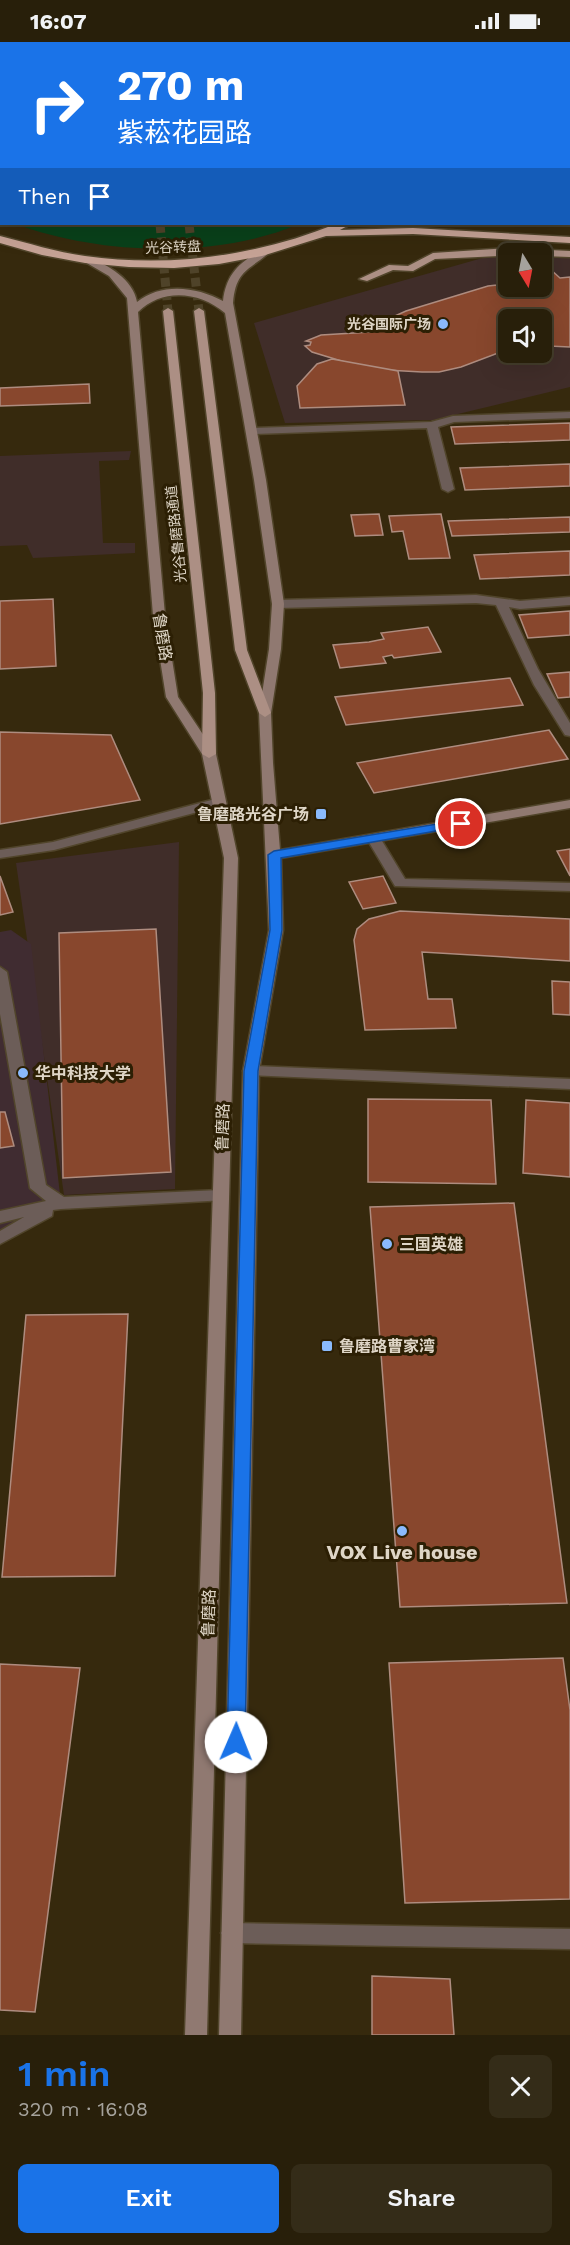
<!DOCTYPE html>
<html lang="en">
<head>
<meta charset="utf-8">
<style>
  body { margin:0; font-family:"Work Sans","Noto Sans SC",sans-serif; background:#342c18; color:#f1f3f6; height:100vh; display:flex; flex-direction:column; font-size:22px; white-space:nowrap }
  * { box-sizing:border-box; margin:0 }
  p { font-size:20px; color:#a5a29c }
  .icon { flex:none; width:33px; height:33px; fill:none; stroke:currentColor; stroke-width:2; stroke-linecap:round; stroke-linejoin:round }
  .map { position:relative; height:1993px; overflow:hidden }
  .drawer { display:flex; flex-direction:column; background:#281f0a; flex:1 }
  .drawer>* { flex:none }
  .top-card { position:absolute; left:0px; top:0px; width:570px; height:183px; box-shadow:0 6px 24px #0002,0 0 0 2px #443d2b; background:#1a73e8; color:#fff; overflow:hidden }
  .needle { width:39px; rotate:170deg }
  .fabs { position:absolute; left:498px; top:201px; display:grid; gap:12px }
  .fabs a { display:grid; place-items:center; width:54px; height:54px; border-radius:9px; background:#281f0a; box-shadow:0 6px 24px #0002,0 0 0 2px #443d2b; font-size:30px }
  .pin { position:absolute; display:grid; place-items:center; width:51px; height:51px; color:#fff; margin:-26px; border:3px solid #fff; border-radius:50%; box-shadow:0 2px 6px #0007 }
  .me { position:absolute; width:66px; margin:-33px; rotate:1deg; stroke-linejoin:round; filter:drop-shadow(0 0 4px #0008) }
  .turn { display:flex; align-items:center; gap:21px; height:126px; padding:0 18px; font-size:27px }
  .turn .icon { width:78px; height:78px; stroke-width:2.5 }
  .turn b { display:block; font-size:42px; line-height:51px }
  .then { display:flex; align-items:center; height:57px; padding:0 18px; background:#0003; gap:12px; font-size:22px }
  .round { display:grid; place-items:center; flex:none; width:63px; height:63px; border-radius:9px; background:#342c18 }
  .overview { display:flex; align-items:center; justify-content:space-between; height:102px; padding:0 18px }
  h1 { font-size:36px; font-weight:600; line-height:45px; color:#1a73e8 }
  .cta { display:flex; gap:12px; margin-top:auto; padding:12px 18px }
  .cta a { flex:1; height:69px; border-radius:9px; background:#1a73e8; color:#fff; font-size:24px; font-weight:600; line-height:69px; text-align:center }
  .cta a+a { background:#342c18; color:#f1f3f6 }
  .status { display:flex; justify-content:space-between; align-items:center; height:42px; padding:0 30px; background:#281f0a; direction:ltr }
  .status svg { height:16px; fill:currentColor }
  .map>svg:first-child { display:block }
  .commercial { fill:#402d29; fill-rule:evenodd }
  .education { fill:#402c31 }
  .green { fill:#09411a }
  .building { fill:#88472d; stroke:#ae8c7f; stroke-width:1.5; fill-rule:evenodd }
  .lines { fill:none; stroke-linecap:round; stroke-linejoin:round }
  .primary-tunnel { stroke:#4f4329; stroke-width:9; stroke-dasharray:9 4.5; stroke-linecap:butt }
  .street-casing { stroke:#51452b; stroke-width:3 }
  .secondary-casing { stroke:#51452b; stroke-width:3 }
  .primary-casing { stroke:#51452b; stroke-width:3 }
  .highway-casing { stroke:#51452b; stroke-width:3 }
  .street { fill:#6c5d58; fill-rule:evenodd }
  .secondary { fill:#907971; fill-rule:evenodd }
  .primary { fill:#ac8f84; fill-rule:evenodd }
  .highway { fill:#c5a295; fill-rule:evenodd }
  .route { fill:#1a73e8; stroke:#114b97; stroke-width:1.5 }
  .poi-dot { fill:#8abafc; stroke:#2c1f04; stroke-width:2 }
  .labels { text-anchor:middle; stroke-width:6; stroke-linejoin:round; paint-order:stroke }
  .far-street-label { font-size:14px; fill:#dfd6c7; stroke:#2c1f04 }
  .far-poi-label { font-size:14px; font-weight:bold; fill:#dfd6c7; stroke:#2c1f04; text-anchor:end }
  .street-label { font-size:16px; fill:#dfd6c7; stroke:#2c1f04 }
  .poi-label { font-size:16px; font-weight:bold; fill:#dfd6c7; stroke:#2c1f04; text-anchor:start }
  .near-poi-label { font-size:20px; font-weight:bold; fill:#dfd6c7; stroke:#2c1f04 }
</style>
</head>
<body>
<div class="status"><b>16:07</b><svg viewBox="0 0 49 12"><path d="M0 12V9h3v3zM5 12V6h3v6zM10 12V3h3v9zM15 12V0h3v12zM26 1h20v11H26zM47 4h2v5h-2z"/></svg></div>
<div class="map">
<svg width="570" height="1993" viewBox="0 0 570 1993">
  <rect width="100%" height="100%" fill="#36290d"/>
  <!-- commercial -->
  <g class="commercial">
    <path d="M507,209L508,244H542V213L570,216V345L433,378L285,381L254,281ZM508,278H542V310H508Z"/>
    <path d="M131,409L129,418L99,419L103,501H135V511L33,516L27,503L0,504V414Z"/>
    <path d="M179,800L175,1147L64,1153L16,821Z"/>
  </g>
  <!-- education -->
  <path class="education" d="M11,888L31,902L61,1161L0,1202V890Z"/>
  <!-- green -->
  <path class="green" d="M16,182H299C217,217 99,213 16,182Z"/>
  <!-- building -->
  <g class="building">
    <path d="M542,225L551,228L560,236L570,235V305L549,304L548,314L498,311L461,325L439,330H422L386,328L348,321L312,310L305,304L310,303L311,300L306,299L321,293L370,290L368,286L406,269L488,244L497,243L502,234L508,230V244H542ZM508,278H542V310H508Z"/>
    <path d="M332,317L398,329L405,363L300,366L297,344L317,322Z"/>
    <path d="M89,342L90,361L0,364V346Z"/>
    <path d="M570,381V398L455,402L451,385Z"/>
    <path d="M570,422V444L465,448L460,426Z"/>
    <path d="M379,472L383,493L355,494L351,473Z"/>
    <path d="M441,472L450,516L409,517L403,489L392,490L389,474Z"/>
    <path d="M570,475V490L452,494L448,479Z"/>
    <path d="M570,509V533L480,537L474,513Z"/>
    <path d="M53,557L56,624L0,627V559Z"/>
    <path d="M570,569V593L528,596L519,573Z"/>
    <path d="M428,585L441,610L394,616L392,613L383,615L386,621L340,626L333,603L369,600L384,597L381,591Z"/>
    <path d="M570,630V655L558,656L547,632Z"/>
    <path d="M510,636L523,663L346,683L335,655Z"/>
    <path d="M549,688L568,717L374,751L357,721Z"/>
    <path d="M0,690L111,693L140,758L0,782Z"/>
    <path d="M570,807V834L557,809Z"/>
    <path d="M0,834L13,870L0,873Z"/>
    <path d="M383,834L396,861L363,867L349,840Z"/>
    <path d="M400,869L570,877V919L422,910L428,957H452L456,986L365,988L354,898L357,887L369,877Z"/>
    <path d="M156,887L171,1130L63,1136L59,891Z"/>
    <path d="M552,939L570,940V973L553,972Z"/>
    <path d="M368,1057L491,1058L496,1142L368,1140Z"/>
    <path d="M526,1058L570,1061V1135L523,1131Z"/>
    <path d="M0,1070H5L14,1104L0,1106Z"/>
    <path d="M514,1161L567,1561L400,1565L370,1165Z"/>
    <path d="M128,1272L115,1534L2,1535L26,1273Z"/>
    <path d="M563,1616L570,1668V1857L405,1861L389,1621Z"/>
    <path d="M0,1622L80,1626L35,1970L0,1968Z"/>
    <path d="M372,1934L450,1937L454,1993H372Z"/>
  </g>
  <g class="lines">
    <!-- primary-tunnel -->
    <g class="primary-tunnel">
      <path d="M160,182L168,269"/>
      <path d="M189,182L199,269"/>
    </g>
    <defs>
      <g id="street">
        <path d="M337,0H350L352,2H338Z"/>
        <path d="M570,370V376L454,380L438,385L454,447L448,450L442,447L427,386L252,392L247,389L252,386L431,380L453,374Z"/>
        <path d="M476,553L520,559L570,555V563L520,567L509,565L538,627L570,681V694L565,693L534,643L496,563L476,561L278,566L272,562L278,558Z"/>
        <path d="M219,756L224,757L226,760L224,763L54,808L0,816V808L53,800Z"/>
        <path d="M374,793L379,794L405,837L570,841V849L395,844L367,797Z"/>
        <path d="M0,925L7,930L46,1143L64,1155L220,1148L226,1150L228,1154L226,1158L61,1167L53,1168L52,1174L0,1202V1189L24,1175L0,1181V1169L46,1159L30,1146L0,972Z"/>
        <path d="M251,1024L570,1037V1047L246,1033L243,1029L246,1025Z"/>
        <path d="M232,1881L570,1887V1907L232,1901L225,1898L221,1891L225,1884Z"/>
      </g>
      <g id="secondary">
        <rect x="568" y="68" width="2" height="6"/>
        <path d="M262,208L270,210C248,229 236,228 233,261L266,438L284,562L281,607L271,671L273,721L280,808L570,758V766L281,816L283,888L259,1029L241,1993H219L243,1029L269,888L259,671L269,607L272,562L254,438L225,271C199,249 162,246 138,270L165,573L178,655L216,712L238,816L207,1993H185L224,816L202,712L166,655L153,573L127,256L109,234L80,217L88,215C108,223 133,237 137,260C162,240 197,245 223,259C226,233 239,220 262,208Z"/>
      </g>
      <g id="primary">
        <rect x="114" y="0" width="8" height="2"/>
        <path d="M180,0H189L179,2Z"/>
        <path d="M509,206L570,209V215L542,214V212L435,217L413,229L393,228L367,239L359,237L389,223L408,224L433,211Z"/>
        <path d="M168,266L173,269L215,651L216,712L209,716L202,712L203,651L163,269Z"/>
        <path d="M199,266L204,269L247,608L271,671L265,675L259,671L235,608L194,269Z"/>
      </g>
      <g id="highway">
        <path d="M0,66H2L0,73Z"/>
        <rect x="568" y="158" width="2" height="6"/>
        <path d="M336,182H351L340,188L413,186L570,195V201L413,192L326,194L262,214L219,222L174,226L129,225L85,221L42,213L0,201V194C28,201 56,210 85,214C171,226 256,214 336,182Z"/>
      </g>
    </defs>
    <!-- street casing -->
    <use href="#street" class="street-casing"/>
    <!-- secondary casing -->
    <use href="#secondary" class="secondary-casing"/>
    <!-- primary casing -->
    <use href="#primary" class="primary-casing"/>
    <!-- highway casing -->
    <use href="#highway" class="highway-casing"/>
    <!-- street -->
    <use href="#street" class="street"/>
    <!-- secondary -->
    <use href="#secondary" class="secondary"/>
    <!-- primary -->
    <use href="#primary" class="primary"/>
    <!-- highway -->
    <use href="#highway" class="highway"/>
  </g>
  <!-- route -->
  <path class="route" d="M461,778L467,782L465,784L281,816L282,888L258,1029L245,1700L243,1705L236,1707L230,1705L227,1700L244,1029L270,888L268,813L274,809Z"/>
  <!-- markers -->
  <g class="poi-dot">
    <circle cx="443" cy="282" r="6"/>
    <rect x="315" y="766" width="12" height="12" rx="3"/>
    <circle cx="23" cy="1031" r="6"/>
    <circle cx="387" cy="1202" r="6"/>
    <rect x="321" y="1298" width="12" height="12" rx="3"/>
    <circle cx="402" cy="1489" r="6"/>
  </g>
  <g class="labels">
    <!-- far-street labels -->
    <g class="far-street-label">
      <text transform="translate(173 205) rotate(-2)" y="5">光谷转盘</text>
      <text transform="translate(176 492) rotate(-96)" y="5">光谷鲁磨路通道</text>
    </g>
    <!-- far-poi labels -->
    <g class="far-poi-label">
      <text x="431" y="287">光谷国际广场</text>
    </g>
    <!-- street labels -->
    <g class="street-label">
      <text transform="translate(163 595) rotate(81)" y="6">鲁磨路</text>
      <text transform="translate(222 1085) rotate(-88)" y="6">鲁磨路</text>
      <text transform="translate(208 1571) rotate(-88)" y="6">鲁磨路</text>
    </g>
    <!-- poi labels -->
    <g class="poi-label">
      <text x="309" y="778" text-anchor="end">鲁磨路光谷广场</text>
      <text x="35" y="1037">华中科技大学</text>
      <text x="399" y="1208">三国英雄</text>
      <text x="339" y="1310">鲁磨路曹家湾</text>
    </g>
    <!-- near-poi labels -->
    <g class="near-poi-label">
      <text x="402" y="1517">VOX Live house</text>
    </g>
  </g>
</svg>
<div class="fabs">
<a><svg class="needle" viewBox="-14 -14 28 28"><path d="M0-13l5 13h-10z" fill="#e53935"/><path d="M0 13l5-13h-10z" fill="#a5a29c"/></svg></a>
<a><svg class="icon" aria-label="sound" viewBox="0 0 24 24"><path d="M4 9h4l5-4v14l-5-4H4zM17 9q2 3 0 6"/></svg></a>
</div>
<div class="pin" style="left:461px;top:782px;background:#d93025"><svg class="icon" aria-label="arrive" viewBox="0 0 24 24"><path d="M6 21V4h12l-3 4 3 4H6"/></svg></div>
<svg class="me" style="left:236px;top:1700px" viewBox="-20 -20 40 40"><circle r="19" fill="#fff"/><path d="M0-13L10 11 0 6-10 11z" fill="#1a73e8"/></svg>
<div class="top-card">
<div class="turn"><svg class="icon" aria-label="right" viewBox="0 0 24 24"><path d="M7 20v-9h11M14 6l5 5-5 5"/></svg><div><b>270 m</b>紫菘花园路</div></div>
<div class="then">Then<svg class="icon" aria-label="arrive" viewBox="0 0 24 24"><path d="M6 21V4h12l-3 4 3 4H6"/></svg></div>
</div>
</div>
<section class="drawer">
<div class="overview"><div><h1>1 min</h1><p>320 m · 16:08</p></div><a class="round"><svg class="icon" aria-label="close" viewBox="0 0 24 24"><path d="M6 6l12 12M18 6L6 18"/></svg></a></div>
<div class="cta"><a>Exit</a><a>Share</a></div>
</section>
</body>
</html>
